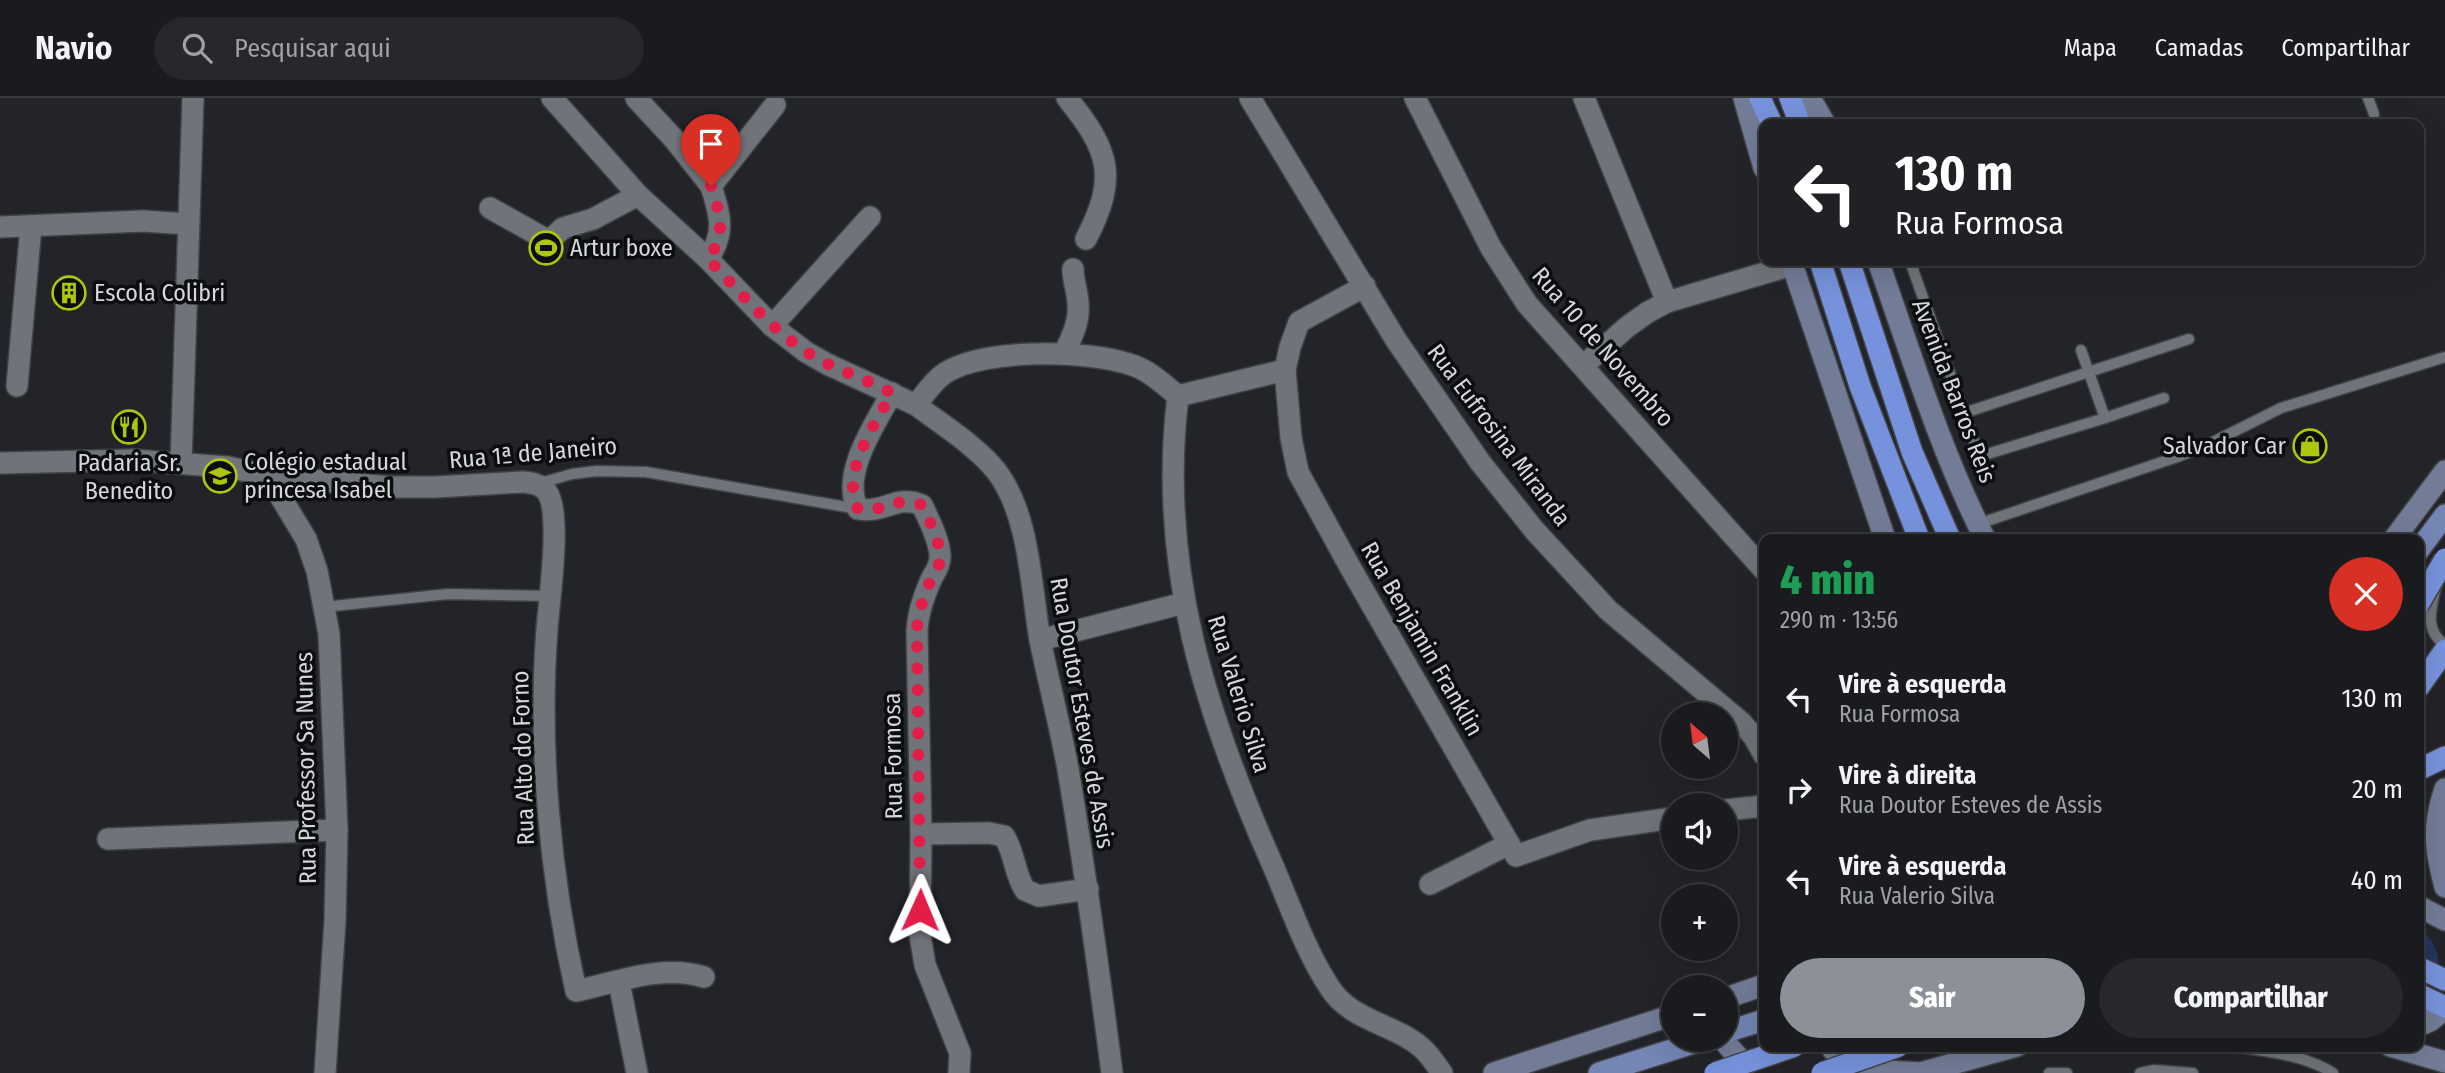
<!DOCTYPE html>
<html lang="pt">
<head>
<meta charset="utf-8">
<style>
  body { margin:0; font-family:"Fira Sans Condensed",sans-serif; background:#27282c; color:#f1f3f6; height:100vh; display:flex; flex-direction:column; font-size:26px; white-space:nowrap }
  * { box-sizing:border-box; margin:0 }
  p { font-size:23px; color:#9fa1a4 }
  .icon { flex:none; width:38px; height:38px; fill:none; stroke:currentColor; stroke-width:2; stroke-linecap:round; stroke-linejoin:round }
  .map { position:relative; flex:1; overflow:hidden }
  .side { position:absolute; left:1759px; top:436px; width:665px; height:518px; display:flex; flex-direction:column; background:#1a1b1f; border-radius:14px; box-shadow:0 7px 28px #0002,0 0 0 2px #38393d }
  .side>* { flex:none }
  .top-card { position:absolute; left:1759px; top:21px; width:665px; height:147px; border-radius:14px; box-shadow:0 7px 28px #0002,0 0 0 2px #38393d; background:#202124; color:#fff; overflow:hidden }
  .needle { width:46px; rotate:332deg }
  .buttons { position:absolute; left:1661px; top:604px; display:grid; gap:14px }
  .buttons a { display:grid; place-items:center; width:77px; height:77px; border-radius:50%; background:#1a1b1f; box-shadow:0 7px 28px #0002,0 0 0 2px #38393d; font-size:35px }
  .pin { position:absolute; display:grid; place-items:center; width:60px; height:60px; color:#fff; margin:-72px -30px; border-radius:50% 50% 50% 0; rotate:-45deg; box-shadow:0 0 7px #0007 }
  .pin .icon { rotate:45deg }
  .me { position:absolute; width:77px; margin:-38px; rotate:1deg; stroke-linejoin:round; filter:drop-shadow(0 0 5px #0008) }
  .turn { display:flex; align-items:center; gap:24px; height:147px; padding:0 21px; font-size:32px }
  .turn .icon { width:91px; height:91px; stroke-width:2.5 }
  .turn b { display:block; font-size:49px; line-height:60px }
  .round { display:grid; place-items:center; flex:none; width:74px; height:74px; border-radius:37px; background:#27282c }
  .overview { display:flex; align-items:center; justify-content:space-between; height:119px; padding:0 21px }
  h1 { font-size:42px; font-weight:800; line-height:52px; color:#1e9e55 }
  .button { display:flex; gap:14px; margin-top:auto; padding:14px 21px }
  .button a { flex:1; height:80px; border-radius:42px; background:#8c9099; color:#fff; font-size:28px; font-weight:800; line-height:80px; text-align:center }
  .button a+a { background:#27282c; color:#f1f3f6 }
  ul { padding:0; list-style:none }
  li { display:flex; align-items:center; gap:21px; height:91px; padding:0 21px }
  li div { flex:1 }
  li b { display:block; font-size:26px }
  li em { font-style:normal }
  header { display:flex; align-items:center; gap:42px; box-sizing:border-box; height:98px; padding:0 35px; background:#1a1b1f; border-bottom:2px solid #38393d }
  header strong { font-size:33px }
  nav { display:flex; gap:38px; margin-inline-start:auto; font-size:24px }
  .search { width:490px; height:63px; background:#27282c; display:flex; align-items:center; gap:18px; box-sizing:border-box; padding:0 24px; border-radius:38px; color:#9fa1a4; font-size:26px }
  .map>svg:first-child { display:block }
  .green { fill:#26345c }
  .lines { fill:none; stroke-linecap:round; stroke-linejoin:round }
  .lane-casing { stroke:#404246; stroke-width:13 }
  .street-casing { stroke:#404246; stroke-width:24 }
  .secondary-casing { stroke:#404246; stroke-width:24 }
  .primary-casing { stroke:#404246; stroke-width:24 }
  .highway-casing { stroke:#404246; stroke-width:24 }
  .lane { stroke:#707379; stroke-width:10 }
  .street { stroke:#707379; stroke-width:21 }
  .secondary { stroke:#727c97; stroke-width:21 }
  .primary { stroke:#7486b4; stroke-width:21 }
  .highway { stroke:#7792dc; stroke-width:21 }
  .highway-bridge-casing { stroke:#404246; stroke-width:24; stroke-linecap:butt }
  .highway-bridge { stroke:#7792dc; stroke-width:21 }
  .route { stroke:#e11d48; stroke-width:12; stroke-dasharray:0 21.6 }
  .labels { text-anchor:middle; stroke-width:7; stroke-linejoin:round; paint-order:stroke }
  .poi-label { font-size:24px; fill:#d5d7da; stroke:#0c0d0f; text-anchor:start }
  .street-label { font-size:24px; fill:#d5d7da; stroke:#0c0d0f }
</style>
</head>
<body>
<header>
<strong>Navio</strong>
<div class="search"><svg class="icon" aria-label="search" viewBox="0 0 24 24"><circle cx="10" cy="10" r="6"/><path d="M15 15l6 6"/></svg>Pesquisar aqui</div>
<nav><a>Mapa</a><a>Camadas</a><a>Compartilhar</a></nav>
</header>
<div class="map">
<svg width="2445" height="975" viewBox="0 0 2445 975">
  <rect width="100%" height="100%" fill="#222429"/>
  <!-- green -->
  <path class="green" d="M2418,829C2445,849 2445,879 2418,900Z"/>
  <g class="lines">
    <defs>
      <g id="lane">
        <path d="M2368,0L2374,16"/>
        <path d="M1910,163L1964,315L2189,241"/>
        <path d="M2081,252L2105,320L2164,300"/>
        <path d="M1964,315L1977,352L1984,357L2105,320"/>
        <path d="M537,386L572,376L596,373L646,374L858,411"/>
        <path d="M1978,426L2177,359L2203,349L2281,310L2445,259"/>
        <path d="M2436,489C2431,511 2424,532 2445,547"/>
        <path d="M324,509L448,496L550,498"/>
        <path d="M2231,948C2266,954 2303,956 2333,975"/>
        <path d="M2049,975H2067"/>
        <path d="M2140,975L2154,972L2193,975"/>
      </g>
      <g id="street">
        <path d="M552,0L638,97L708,161L772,228L806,254L827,266L916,307C925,296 933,283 945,275C984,250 1086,252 1129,266C1148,271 1163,286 1178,298"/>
        <path d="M636,0L674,41L711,88"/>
        <path d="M1067,0C1110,53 1118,79 1086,141"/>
        <path d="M1250,0L1396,242L1480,364L1535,433L1608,512L1742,625L1754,639L1764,657"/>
        <path d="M1415,0L1491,150L1527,206L1764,472"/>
        <path d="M1584,0L1667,204"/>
        <path d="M490,110L549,143L563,130L593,121L638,97"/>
        <path d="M0,129L143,123L188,126"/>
        <path d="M708,161C726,134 720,117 711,88L775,7"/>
        <path d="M772,228L870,119"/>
        <path d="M1064,256C1071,240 1080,224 1078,206C1078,194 1073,184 1073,171"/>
        <path d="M1583,268L1627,229L1648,214L1667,204L1792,167"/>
        <path d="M1285,272L1290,249L1299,224L1365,188"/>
        <path d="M17,288L31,128"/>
        <path d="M892,295C875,326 840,377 858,411C884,416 897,396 922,407C929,422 940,443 940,459C940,470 933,476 930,484C923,500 918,516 917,532L921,736L920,837L925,867L960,955L959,975"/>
        <path d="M1178,298L1285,272L1291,340L1298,374L1350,469L1516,758L1590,732L1673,720"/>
        <path d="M1178,298C1157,468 1206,617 1274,770C1291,810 1306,854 1330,890C1351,923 1395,926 1422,950C1430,957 1436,967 1442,975"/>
        <path d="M916,307C941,326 978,349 997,374C1030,418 1031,490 1040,542C1049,585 1060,628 1068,671C1085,772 1099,874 1112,975"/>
        <path d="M0,365L133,362L228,369L268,378L390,389H435L523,384C532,385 541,386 547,394C562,415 549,503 547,531C538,648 550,779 576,893C618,884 662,866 704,879"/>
        <path d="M181,365L193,0"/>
        <path d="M268,378L306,441L317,473L329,536L337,732L335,823L325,975"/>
        <path d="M1040,542L1184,505"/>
        <path d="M1726,712L1764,708"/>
        <path d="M921,736L989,735L1004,738C1015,755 1014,775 1025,792L1039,798L1088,791"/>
        <path d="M108,741L337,732"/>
        <path d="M1430,786L1509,746"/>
        <path d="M619,884L637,975"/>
      </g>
      <g id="secondary">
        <path d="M1744,0L1764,70"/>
        <path d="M1810,0L1825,26"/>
        <path d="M1791,163L1885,441"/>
        <path d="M1878,163C1911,256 1940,352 1985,441"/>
        <path d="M2394,441L2445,373"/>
        <path d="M2445,691C2432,729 2435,751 2445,789"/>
        <path d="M2418,808L2445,822"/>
        <path d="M1726,900L1764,887"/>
        <path d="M2418,928L2430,923L2445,911"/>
        <path d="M1723,942L1738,959L1742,975"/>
        <path d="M1830,948C1848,975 1893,973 1922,975"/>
        <path d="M2390,948L2445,964"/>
        <path d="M1494,975L1673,917"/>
        <path d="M1920,975L2017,948"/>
      </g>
      <g id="primary">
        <path d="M2418,453L2445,417"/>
        <path d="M1726,934L1764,922"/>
        <path d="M1599,975L1703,942"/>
      </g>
      <g id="highway">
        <path d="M1760,0L1772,26"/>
        <path d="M1790,0L1800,26"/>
        <path d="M1820,163L1860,288L1919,441"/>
        <path d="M1849,163L1912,354L1950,441"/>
        <path d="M2418,590L2445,552"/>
        <path d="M2418,672L2445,659"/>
        <path d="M2418,869L2445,882"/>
        <path d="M2418,896L2445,909"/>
      </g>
    </defs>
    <!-- lane casing -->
    <use href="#lane" class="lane-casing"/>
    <!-- street casing -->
    <use href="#street" class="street-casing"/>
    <!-- secondary casing -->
    <use href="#secondary" class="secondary-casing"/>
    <!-- primary casing -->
    <use href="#primary" class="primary-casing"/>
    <!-- highway casing -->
    <use href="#highway" class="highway-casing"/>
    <!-- lane -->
    <use href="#lane" class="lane"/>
    <!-- street -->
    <use href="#street" class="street"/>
    <!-- secondary -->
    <use href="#secondary" class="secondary"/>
    <!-- primary -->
    <use href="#primary" class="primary"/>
    <!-- highway -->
    <use href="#highway" class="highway"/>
    <defs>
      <g id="highway-bridge">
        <path d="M2418,507L2445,461"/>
        <path d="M1715,975L1795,948"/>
        <path d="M1822,975L1899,948"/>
      </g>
    </defs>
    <!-- highway-bridge casing -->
    <use href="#highway-bridge" class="highway-bridge-casing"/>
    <!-- highway-bridge -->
    <use href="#highway-bridge" class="highway-bridge"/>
  </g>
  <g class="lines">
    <!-- route -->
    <path class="route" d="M711,88C720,117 727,134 708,161C739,193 768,228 805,253C832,271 864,280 892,295C875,326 840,376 858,411C884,416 897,396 922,407C929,422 940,443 940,459C940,470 934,476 930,484C923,500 918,516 917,532L920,812"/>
  </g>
  <!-- icons -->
  <defs>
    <symbol id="stadium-ring" viewBox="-11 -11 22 22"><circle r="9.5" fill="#0c0d0f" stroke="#aec60b" stroke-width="1.5"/><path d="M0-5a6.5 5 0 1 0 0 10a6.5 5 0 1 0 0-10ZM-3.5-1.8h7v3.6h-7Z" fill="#aec60b"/></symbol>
    <symbol id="building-ring" viewBox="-11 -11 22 22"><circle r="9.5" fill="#0c0d0f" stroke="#aec60b" stroke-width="1.5"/><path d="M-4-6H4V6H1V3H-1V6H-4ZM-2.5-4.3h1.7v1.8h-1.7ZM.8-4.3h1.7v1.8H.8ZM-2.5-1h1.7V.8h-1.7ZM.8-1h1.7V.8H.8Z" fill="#aec60b"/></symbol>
    <symbol id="restaurant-ring" viewBox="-11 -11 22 22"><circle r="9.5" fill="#0c0d0f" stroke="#aec60b" stroke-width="1.5"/><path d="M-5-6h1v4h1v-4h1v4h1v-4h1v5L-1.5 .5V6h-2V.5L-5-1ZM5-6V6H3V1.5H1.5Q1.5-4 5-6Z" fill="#aec60b"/></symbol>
    <symbol id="shop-ring" viewBox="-11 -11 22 22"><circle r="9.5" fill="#0c0d0f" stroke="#aec60b" stroke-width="1.5"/><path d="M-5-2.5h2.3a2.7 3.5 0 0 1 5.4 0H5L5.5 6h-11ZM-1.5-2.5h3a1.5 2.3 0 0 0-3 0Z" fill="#aec60b"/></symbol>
    <symbol id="school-ring" viewBox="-11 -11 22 22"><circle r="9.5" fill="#0c0d0f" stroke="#aec60b" stroke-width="1.5"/><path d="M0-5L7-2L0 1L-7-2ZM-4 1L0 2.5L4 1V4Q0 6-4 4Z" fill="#aec60b"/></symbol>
  </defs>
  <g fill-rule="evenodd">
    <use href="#stadium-ring" x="527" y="131" width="38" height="38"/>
    <use href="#building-ring" x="50" y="176" width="38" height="38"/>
    <use href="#restaurant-ring" x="110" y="310" width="38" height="38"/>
    <use href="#shop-ring" x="2291" y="329" width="38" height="38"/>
    <use href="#school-ring" x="201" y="359" width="38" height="38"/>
  </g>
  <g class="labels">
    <!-- poi labels -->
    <g class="poi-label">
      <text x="570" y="158">Artur boxe</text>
      <text x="94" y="203">Escola Colibri</text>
      <text x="2286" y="356" text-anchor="end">Salvador Car</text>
      <text x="244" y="372">Colégio estadual<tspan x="244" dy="28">princesa Isabel</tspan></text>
      <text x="129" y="373" text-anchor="middle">Padaria Sr.<tspan x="129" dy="28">Benedito</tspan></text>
    </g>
    <!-- street labels -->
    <g class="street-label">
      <text transform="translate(1603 249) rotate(49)" y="8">Rua 10 de Novembro</text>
      <text transform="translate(1954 293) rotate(69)" y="8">Avenida Barros Reis</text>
      <text transform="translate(1499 337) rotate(53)" y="8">Rua Eufrosina Miranda</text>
      <text transform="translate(533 355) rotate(-5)" y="8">Rua 1ª de Janeiro</text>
      <text transform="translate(1422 541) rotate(60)" y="8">Rua Benjamin Franklin</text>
      <text transform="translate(1239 596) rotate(73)" y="8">Rua Valerio Silva</text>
      <text transform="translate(1082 615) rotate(80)" y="8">Rua Doutor Esteves de Assis</text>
      <text transform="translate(893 658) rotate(-91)" y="8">Rua Formosa</text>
      <text transform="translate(523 660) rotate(-92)" y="8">Rua Alto do Forno</text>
      <text transform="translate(306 670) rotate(-91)" y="8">Rua Professor Sa Nunes</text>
    </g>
  </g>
</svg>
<div class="buttons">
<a><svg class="needle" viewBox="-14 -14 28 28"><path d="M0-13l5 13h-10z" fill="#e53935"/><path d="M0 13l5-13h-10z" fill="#9fa1a4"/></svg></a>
<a><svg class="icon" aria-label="sound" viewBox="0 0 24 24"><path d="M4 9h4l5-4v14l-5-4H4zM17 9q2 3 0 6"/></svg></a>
<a>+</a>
<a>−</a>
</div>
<div class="pin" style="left:711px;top:88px;background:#d93025"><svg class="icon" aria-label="arrive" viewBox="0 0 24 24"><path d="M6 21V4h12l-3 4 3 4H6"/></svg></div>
<svg class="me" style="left:920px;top:812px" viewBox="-20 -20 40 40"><path d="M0-17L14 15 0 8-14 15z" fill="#e11d48" stroke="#fff" stroke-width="4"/></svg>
<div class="top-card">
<div class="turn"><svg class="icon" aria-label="left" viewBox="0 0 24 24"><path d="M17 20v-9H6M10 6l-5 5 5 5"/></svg><div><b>130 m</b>Rua Formosa</div></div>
</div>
<section class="side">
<div class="overview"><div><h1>4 min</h1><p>290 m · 13:56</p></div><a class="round" style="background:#d93025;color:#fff"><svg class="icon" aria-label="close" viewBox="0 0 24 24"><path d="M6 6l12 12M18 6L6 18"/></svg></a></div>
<ul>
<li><svg class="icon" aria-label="left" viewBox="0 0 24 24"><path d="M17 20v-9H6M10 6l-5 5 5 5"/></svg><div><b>Vire à esquerda</b><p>Rua Formosa</p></div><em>130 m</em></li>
<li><svg class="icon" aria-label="right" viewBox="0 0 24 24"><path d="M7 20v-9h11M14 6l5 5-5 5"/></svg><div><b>Vire à direita</b><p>Rua Doutor Esteves de Assis</p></div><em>20 m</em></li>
<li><svg class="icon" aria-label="left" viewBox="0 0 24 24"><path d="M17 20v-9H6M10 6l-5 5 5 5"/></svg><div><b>Vire à esquerda</b><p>Rua Valerio Silva</p></div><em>40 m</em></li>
</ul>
<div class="button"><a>Sair</a><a>Compartilhar</a></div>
</section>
</div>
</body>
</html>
